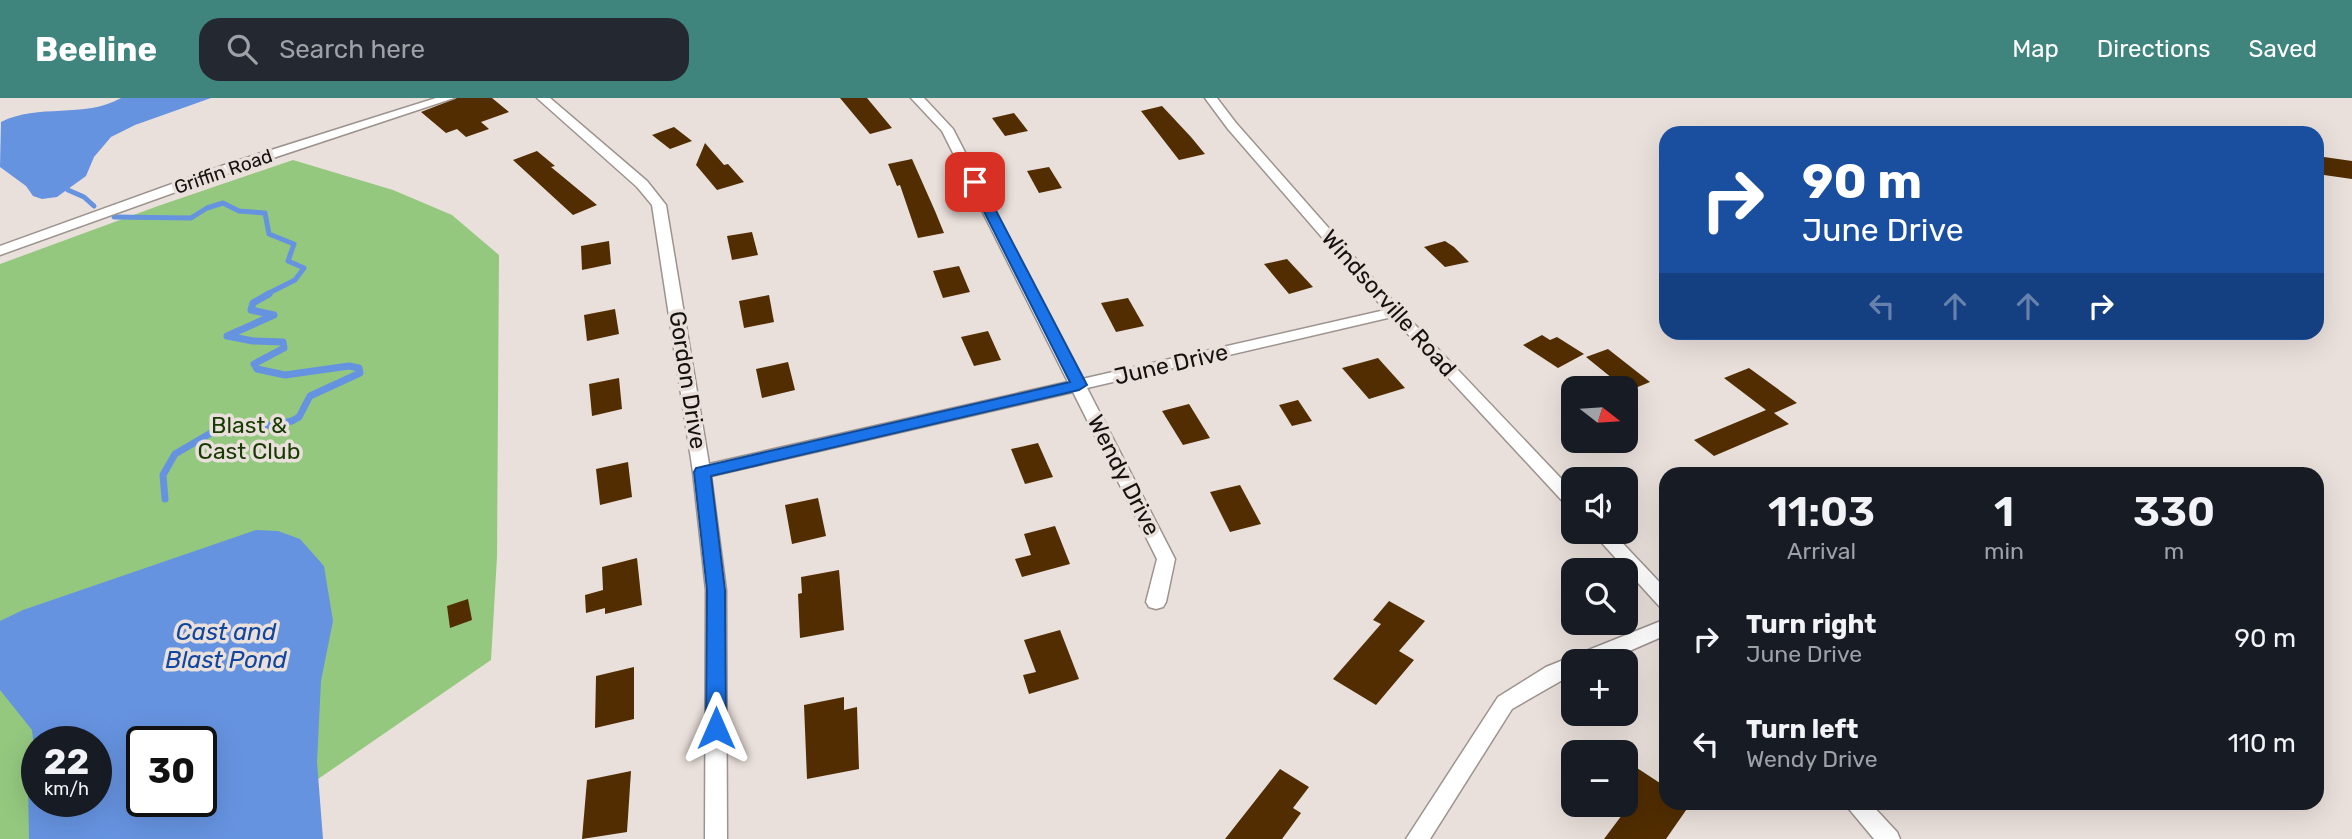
<!DOCTYPE html>
<html lang="en">
<head>
<meta charset="utf-8">
<style>
  body { margin:0; font-family:Rubik,sans-serif; background:#242831; color:#f1f3f6; height:100vh; display:flex; flex-direction:column; font-size:26px; white-space:nowrap }
  * { box-sizing:border-box; margin:0 }
  p { font-size:23px; color:#9ea1a6 }
  .icon { flex:none; width:38px; height:38px; fill:none; stroke:currentColor; stroke-width:2; stroke-linecap:round; stroke-linejoin:round }
  .map { position:relative; flex:1; overflow:hidden }
  .panel { position:absolute; left:1659px; top:369px; width:665px; height:343px; display:flex; flex-direction:column; background:#171b24; border-radius:21px; box-shadow:0 7px 28px #0002 }
  .panel>* { flex:none }
  .banner { position:absolute; left:1659px; top:28px; width:665px; height:214px; border-radius:21px; box-shadow:0 7px 28px #0002; background:#1a4fa0; color:#fff; overflow:hidden }
  .needle { width:46px; rotate:107deg }
  .fabs { position:absolute; left:1561px; top:278px; display:grid; gap:14px }
  .fabs a { display:grid; place-items:center; width:77px; height:77px; border-radius:14px; background:#171b24; box-shadow:0 7px 28px #0002; font-size:35px }
  .speed { position:absolute; left:21px; top:628px; display:flex; gap:14px; font-size:35px; font-weight:700; text-align:center }
  .speed>* { display:grid; place-content:center; width:91px; height:91px; border-radius:50%; background:#171b24; box-shadow:0 7px 28px #0002; line-height:1 }
  .speed small { font-size:18px; font-weight:400 }
  .speed .limit { border:4px solid #111; border-radius:10px; background:#fff; color:#111 }
  .pin { position:absolute; display:grid; place-items:center; width:60px; height:60px; color:#fff; margin:-30px; border-radius:14px; box-shadow:0 4px 10px #0006 }
  .me { position:absolute; width:77px; margin:-38px; rotate:0deg; stroke-linejoin:round; filter:drop-shadow(0 0 5px #0008) }
  .turn { display:flex; align-items:center; gap:24px; height:147px; padding:0 28px; font-size:32px }
  .turn .icon { width:91px; height:91px; stroke-width:2.5 }
  .turn b { display:block; font-size:49px; line-height:60px }
  .lanes { display:flex; align-items:center; height:66px; padding:0 28px; background:#0003; justify-content:center; gap:35px; direction:ltr }
  .lanes .off { opacity:.35 }
  .eta { display:flex; justify-content:space-evenly; align-items:center; height:119px; text-align:center }
  .eta b { font-size:42px; font-weight:600; line-height:49px }
  ul { padding:0; list-style:none }
  li { display:flex; align-items:center; gap:21px; height:105px; padding:0 28px }
  li div { flex:1 }
  li b { display:block; font-size:26px }
  li em { font-style:normal }
  header { display:flex; align-items:center; gap:42px; box-sizing:border-box; height:98px; padding:0 35px; background:#3f857d; color:#fff }
  header strong { font-size:33px }
  nav { display:flex; gap:38px; margin-inline-start:auto; font-size:24px }
  .search { width:490px; height:63px; background:#242831; display:flex; align-items:center; gap:18px; box-sizing:border-box; padding:0 24px; border-radius:21px; color:#9ea1a6; font-size:26px }
  .map>svg:first-child { display:block }
  .green { fill:#94c87f; fill-rule:evenodd }
  .water { fill:#6693e0; fill-rule:evenodd }
  .lines { fill:none; stroke-linecap:round; stroke-linejoin:round }
  .stream-far1 { stroke:#6693e0; stroke-width:5 }
  .stream { stroke:#6693e0; stroke-width:7 }
  .building { fill:#512d01 }
  .minor-casing { stroke:#9c938f; stroke-width:3 }
  .minor { fill:#fff; fill-rule:evenodd }
  .route { fill:#1a73e8; stroke:#114b97; stroke-width:2 }
  .labels { text-anchor:middle; stroke-width:7; stroke-linejoin:round; paint-order:stroke }
  .far-street-label { font-size:19px; fill:#14110f; stroke:#eae0db }
  .street-label { font-size:23px; fill:#14110f; stroke:#eae0db }
  .park-label { font-size:23px; fill:#173b02; stroke:#eae0db }
  .water-label { font-size:24px; font-style:italic; fill:#1146a0; stroke:#eae0db }
</style>
</head>
<body>
<header>
<strong>Beeline</strong>
<div class="search"><svg class="icon" aria-label="search" viewBox="0 0 24 24"><circle cx="10" cy="10" r="6"/><path d="M15 15l6 6"/></svg>Search here</div>
<nav><a>Map</a><a>Directions</a><a>Saved</a></nav>
</header>
<div class="map">
<svg width="2352" height="741" viewBox="0 0 2352 741">
  <rect width="100%" height="100%" fill="#eae0db"/>
  <!-- green -->
  <path class="green" d="M293,62L393,92L452,117L499,157L497,459L491,562L244,732L242,741H0V166L158,108ZM37,644H96V704H37ZM142,644H201V704H142Z"/>
  <!-- water -->
  <g class="water">
    <path d="M121,0H211L135,27L111,39L94,59L86,78L57,99L42,101L33,98L26,88L0,69L1,24C38,5 84,21 121,0Z"/>
    <path d="M256,432L278,433L300,441L324,468L333,523L321,583L317,664L323,741H29L28,686L35,659L32,632L0,592V523L23,512ZM37,644H96V704H37ZM142,644H201V704H142Z"/>
  </g>
  <g class="lines">
    <!-- stream-far1 -->
    <g class="stream-far1">
      <path d="M68,92L84,99L94,108"/>
      <path d="M114,119L191,120L207,110L223,105L239,113L265,115L269,136L294,146L288,163L304,170L295,182L265,197"/>
    </g>
    <!-- stream -->
    <path class="stream" d="M165,401L163,377L175,356L211,335L239,333L292,323L299,319L310,298L360,275L359,270L349,268L285,277L257,271L254,266L284,250L283,244L253,243L227,238L274,217L251,212L253,205L269,196"/>
  </g>
  <!-- building -->
  <g class="building">
    <path d="M457,0H492L509,14L481,24L489,31L466,39L457,31L446,35L421,14Z"/>
    <path d="M840,0H867L892,30L870,36Z"/>
    <path d="M1162,8L1191,39L1205,56L1179,62L1141,13Z"/>
    <path d="M1014,15L1028,33L1005,38L992,20Z"/>
    <path d="M674,29L692,43L670,51L652,37Z"/>
    <path d="M705,45L724,67L728,66L744,84L717,92L696,67Z"/>
    <path d="M537,53L555,68L551,69L597,107L573,117L513,62Z"/>
    <path d="M2317,58L2352,63V81L2317,76Z"/>
    <path d="M912,61L935,113L944,135L918,140L900,87L897,88L888,66Z"/>
    <path d="M1049,69L1062,90L1039,95L1027,73Z"/>
    <path d="M752,134L758,157L732,162L727,138Z"/>
    <path d="M609,143L611,166L582,172L581,148Z"/>
    <path d="M1445,143L1454,149L1469,164L1445,169L1424,149Z"/>
    <path d="M1287,161L1313,189L1289,196L1264,166Z"/>
    <path d="M959,168L970,194L943,200L933,173Z"/>
    <path d="M769,197L774,224L744,230L739,203Z"/>
    <path d="M1128,200L1144,228L1116,234L1101,205Z"/>
    <path d="M615,211L619,236L587,243L584,217Z"/>
    <path d="M988,233L1001,262L974,268L961,239Z"/>
    <path d="M1542,237L1550,242L1557,239L1584,256L1558,270L1523,247Z"/>
    <path d="M1608,251L1650,284L1628,293L1586,259Z"/>
    <path d="M1378,260L1405,290L1369,301L1342,270Z"/>
    <path d="M788,264L795,292L762,300L756,271Z"/>
    <path d="M1749,270L1797,305L1774,315L1789,326L1714,358L1694,342L1766,312L1724,280Z"/>
    <path d="M619,280L622,311L592,318L589,286Z"/>
    <path d="M1298,302L1312,323L1292,328L1279,307Z"/>
    <path d="M1189,306L1210,340L1183,347L1162,313Z"/>
    <path d="M1038,345L1053,379L1025,386L1011,351Z"/>
    <path d="M628,364L632,399L600,407L596,371Z"/>
    <path d="M1240,387L1261,426L1230,434L1210,394Z"/>
    <path d="M818,400L826,438L792,446L785,407Z"/>
    <path d="M1055,428L1070,466L1022,479L1015,461L1031,457L1024,436Z"/>
    <path d="M637,460L642,507L605,516V510L586,515L585,497L603,492L602,469Z"/>
    <path d="M839,472L844,532L800,540L798,496L802,495L801,479Z"/>
    <path d="M468,501L472,522L450,530L447,508Z"/>
    <path d="M1389,503L1425,523L1399,553L1414,562L1376,607L1333,581L1381,526L1373,522Z"/>
    <path d="M1060,532L1079,581L1029,596L1023,577L1036,574L1024,542Z"/>
    <path d="M634,569V621L595,630L596,578Z"/>
    <path d="M844,599V612L857,609L859,671L807,681L804,607Z"/>
    <path d="M1637,670L1666,689V705H1691L1666,741H1604L1634,701L1626,696V685Z"/>
    <path d="M1280,671L1309,689L1293,710L1301,715L1282,741H1225Z"/>
    <path d="M631,673L627,734L582,741L587,682Z"/>
  </g>
  <g class="lines">
    <defs>
      <g id="minor">
        <path d="M436,0H454L240,71L0,157V148L230,65Z"/>
        <path d="M537,0H550L647,83L666,107L709,366L1068,284L942,33L911,0H924L953,31L1082,281L1385,212L1228,31L1205,0H1217L1236,25L1400,211L1573,393V410L1567,408L1392,219L1087,290L1175,461L1166,504L1163,509L1156,511L1149,509L1146,504L1157,461L1073,294L711,378L726,492L727,741H705L706,492L693,374L652,107L637,89Z"/>
        <path d="M1592,434H1612L1666,491V510L1659,508Z"/>
        <path d="M1666,521V537L1604,564H1573V576L1512,611L1430,741H1406L1498,599L1546,569Z"/>
        <path d="M1844,705H1870L1897,734L1900,741H1874Z"/>
      </g>
    </defs>
    <!-- minor casing -->
    <use href="#minor" class="minor-casing"/>
    <!-- minor -->
    <use href="#minor" class="minor"/>
  </g>
  <!-- route -->
  <path class="route" d="M975,81L981,84L1087,287L1079,292L711,378L725,492L726,630L723,636L716,638L709,636L706,630L707,492L694,374L696,370L1070,284L969,84Z"/>
  <g class="labels">
    <!-- far-street labels -->
    <g class="far-street-label">
      <text transform="translate(223 73) rotate(-19)" y="7">Griffin Road</text>
    </g>
    <!-- street labels -->
    <g class="street-label">
      <text transform="translate(1389 205) rotate(48)" y="8">Windsorville Road</text>
      <text transform="translate(1171 266) rotate(-13)" y="8">June Drive</text>
      <text transform="translate(688 282) rotate(81)" y="8">Gordon Drive</text>
      <text transform="translate(1124 377) rotate(63)" y="8">Wendy Drive</text>
    </g>
    <!-- park labels -->
    <g class="park-label">
      <text x="249" y="335">Blast &amp;<tspan x="249" dy="26">Cast Club</tspan></text>
    </g>
    <!-- water labels -->
    <g class="water-label">
      <text x="226" y="542">Cast and<tspan x="226" dy="28">Blast Pond</tspan></text>
    </g>
  </g>
</svg>
<div class="fabs">
<a><svg class="needle" viewBox="-14 -14 28 28"><path d="M0-13l5 13h-10z" fill="#e53935"/><path d="M0 13l5-13h-10z" fill="#9ea1a6"/></svg></a>
<a><svg class="icon" aria-label="sound" viewBox="0 0 24 24"><path d="M4 9h4l5-4v14l-5-4H4zM17 9q2 3 0 6"/></svg></a>
<a><svg class="icon" aria-label="search" viewBox="0 0 24 24"><circle cx="10" cy="10" r="6"/><path d="M15 15l6 6"/></svg></a>
<a>+</a>
<a>−</a>
</div>
<div class="speed"><div>22<small>km/h</small></div><div class="limit">30</div></div>
<div class="pin" style="left:975px;top:84px;background:#d93025"><svg class="icon" aria-label="arrive" viewBox="0 0 24 24"><path d="M6 21V4h12l-3 4 3 4H6"/></svg></div>
<svg class="me" style="left:716px;top:630px" viewBox="-20 -20 40 40"><path d="M0-17L14 15 0 8-14 15z" fill="#1a73e8" stroke="#fff" stroke-width="4"/></svg>
<div class="banner">
<div class="turn"><svg class="icon" aria-label="right" viewBox="0 0 24 24"><path d="M7 20v-9h11M14 6l5 5-5 5"/></svg><div><b>90 m</b>June Drive</div></div>
<div class="lanes"><svg class="icon off" aria-label="left" viewBox="0 0 24 24"><path d="M17 20v-9H6M10 6l-5 5 5 5"/></svg><svg class="icon off" aria-label="ahead" viewBox="0 0 24 24"><path d="M12 20V5M6 11l6-6 6 6"/></svg><svg class="icon off" aria-label="ahead" viewBox="0 0 24 24"><path d="M12 20V5M6 11l6-6 6 6"/></svg><svg class="icon" aria-label="right" viewBox="0 0 24 24"><path d="M7 20v-9h11M14 6l5 5-5 5"/></svg></div>
</div>
<section class="panel">
<div class="eta">
<div><b>11:03</b><p>Arrival</p></div>
<div><b>1</b><p>min</p></div>
<div><b>330</b><p>m</p></div>
</div>
<ul>
<li><svg class="icon" aria-label="right" viewBox="0 0 24 24"><path d="M7 20v-9h11M14 6l5 5-5 5"/></svg><div><b>Turn right</b><p>June Drive</p></div><em>90 m</em></li>
<li><svg class="icon" aria-label="left" viewBox="0 0 24 24"><path d="M17 20v-9H6M10 6l-5 5 5 5"/></svg><div><b>Turn left</b><p>Wendy Drive</p></div><em>110 m</em></li>
</ul>
</section>
</div>
</body>
</html>
